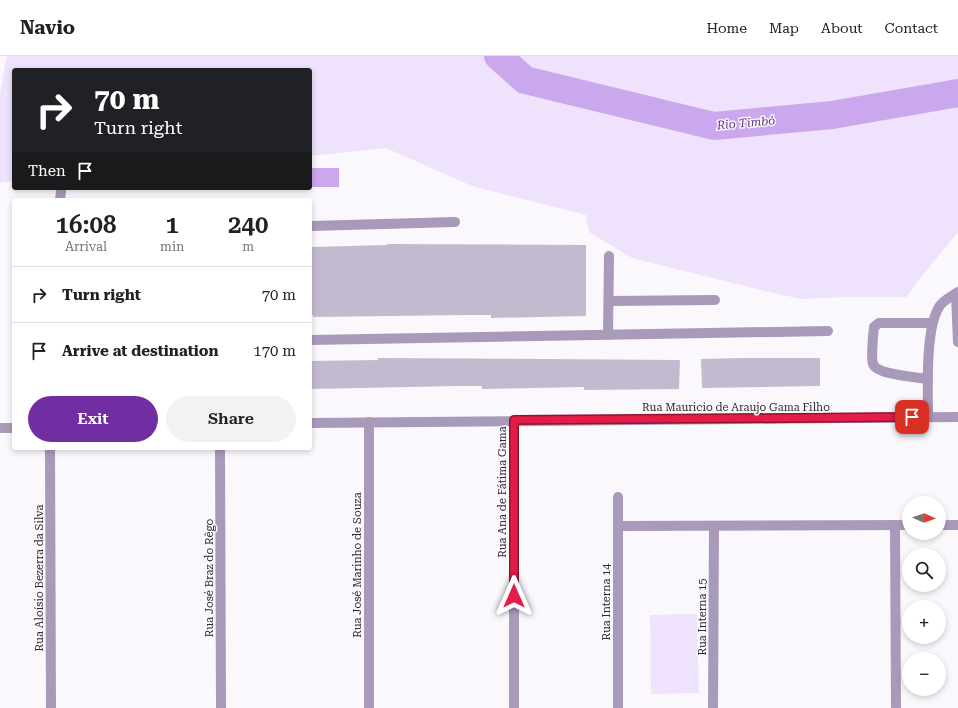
<!DOCTYPE html>
<html lang="en">
<head>
<meta charset="utf-8">
<style>
  body { margin:0; font-family:"Roboto Serif",serif; background:#f2f2f2; color:#222; height:100vh; display:flex; flex-direction:column; font-size:15px; white-space:nowrap }
  * { box-sizing:border-box; margin:0 }
  p { font-size:13px; color:#767676 }
  .icon { flex:none; width:22px; height:22px; fill:none; stroke:currentColor; stroke-width:2; stroke-linecap:round; stroke-linejoin:round }
  .map { position:relative; flex:1; overflow:hidden }
  .drawer { position:absolute; left:12px; top:142px; width:300px; height:252px; display:flex; flex-direction:column; background:#fff; border-radius:4px; box-shadow:0 2px 6px #0003 }
  .drawer>* { flex:none }
  .top-card { position:absolute; left:12px; top:12px; width:300px; height:122px; border-radius:4px; box-shadow:0 2px 6px #0003; background:#202124; color:#fff; overflow:hidden }
  .needle { width:26px; rotate:92deg }
  .fabs { position:absolute; left:902px; top:440px; display:grid; gap:8px }
  .fabs a { display:grid; place-items:center; width:44px; height:44px; border-radius:50%; background:#fff; box-shadow:0 2px 6px #0003; font-size:20px }
  .pin { position:absolute; display:grid; place-items:center; width:34px; height:34px; color:#fff; margin:-17px; border-radius:8px; box-shadow:0 2px 6px #0006 }
  .me { position:absolute; width:44px; margin:-22px; rotate:0deg; stroke-linejoin:round; filter:drop-shadow(0 0 3px #0008) }
  .turn { display:flex; align-items:center; gap:14px; height:84px; padding:0 16px; font-size:18px }
  .turn .icon { width:52px; height:52px; stroke-width:2.5 }
  .turn b { display:block; font-size:28px; line-height:34px }
  .then { display:flex; align-items:center; height:38px; padding:0 16px; background:#0003; gap:8px; font-size:15px }
  .eta { display:flex; justify-content:space-evenly; align-items:center; height:68px; text-align:center }
  .eta b { font-size:24px; font-weight:600; line-height:28px }
  .primary-button { display:flex; gap:8px; margin-top:auto; padding:8px 16px }
  .primary-button a { flex:1; height:46px; border-radius:24px; background:#712da2; color:#fff; font-size:16px; font-weight:600; line-height:46px; text-align:center }
  .primary-button a+a { background:#f2f2f2; color:#222 }
  ul { padding:0; list-style:none }
  li { display:flex; align-items:center; gap:12px; height:56px; padding:0 16px; border-top:1px solid #e0e0e0 }
  li div { flex:1 }
  li b { display:block; font-size:15px }
  li em { font-style:normal }
  header { display:flex; align-items:center; gap:24px; box-sizing:border-box; height:56px; padding:0 20px; background:#fff; border-bottom:1px solid #e0e0e0 }
  header strong { font-size:19px }
  nav { display:flex; gap:22px; margin-inline-start:auto; font-size:14px }
  .map>svg:first-child { display:block }
  .green { fill:#efe2fc }
  .water { fill:#cba7ee }
  .lines { fill:none; stroke-linecap:round; stroke-linejoin:round }
  .river { stroke:#cba7ee; stroke-width:28 }
  .building { fill:#c4bacf }
  .minor { stroke:#a99ab9; stroke-width:10 }
  .route-casing { stroke:#92132f; stroke-width:10 }
  .route { stroke:#e11d48; stroke-width:7 }
  .labels { text-anchor:middle; stroke-width:3; stroke-linejoin:round; paint-order:stroke }
  .street-label { font-size:11px; fill:#2d2931; stroke:#faf8fc }
  .water-label { font-size:12px; font-style:italic; fill:#603384; stroke:#faf8fc }
</style>
</head>
<body>
<header>
<strong>Navio</strong>
<nav><a>Home</a><a>Map</a><a>About</a><a>Contact</a></nav>
</header>
<div class="map">
<svg width="958" height="652" viewBox="0 0 958 652">
  <rect width="100%" height="100%" fill="#faf8fc"/>
  <!-- green -->
  <g class="green">
    <path d="M7,0H958V176L917,226L907,241H847L802,243L777,238L632,202L589,176L586,159L472,130L386,92L310,100V14H14V125L0,126V38Z"/>
    <path d="M697,558L699,637L651,638L650,559Z"/>
  </g>
  <!-- water -->
  <rect class="water" x="310" y="112" width="29" height="19"/>
  <g class="lines">
    <!-- river -->
    <path class="river" d="M498,0L525,24L714,70L832,59L958,37"/>
  </g>
  <!-- building -->
  <g class="building">
    <path d="M387,188L586,189V260L491,262V259H467L313,261V259H310V194H312V191L387,189Z"/>
    <path d="M378,302L680,304L679,333L584,334V331L482,333V330H458L310,333V305L378,304Z"/>
    <path d="M741,302H820V330L702,332L701,303Z"/>
  </g>
  <g class="lines">
    <!-- minor -->
    <g class="minor">
      <path d="M60,144L61,135"/>
      <path d="M310,170L455,166"/>
      <path d="M956,238L958,286"/>
      <path d="M609,245L715,244"/>
      <path d="M608,279L609,200"/>
      <path d="M310,284L828,275"/>
      <path d="M928,323C917,321 877,319 873,308C871,302 873,279 874,271L879,267H931"/>
      <path d="M928,361C928,334 925,274 939,251C942,245 952,240 958,236"/>
      <path d="M369,366V652"/>
      <path d="M310,367L958,361"/>
      <path d="M0,372H14"/>
      <path d="M50,392L51,652"/>
      <path d="M220,392L221,652"/>
      <path d="M895,469L896,652"/>
      <path d="M939,469H958"/>
      <path d="M618,470L909,469"/>
      <path d="M514,652V364"/>
      <path d="M618,652V441"/>
      <path d="M713,652L714,470"/>
    </g>
  </g>
  <g class="lines">
    <defs>
      <path id="route" d="M514,540V364L912,361"/>
    </defs>
    <!-- route casing -->
    <use href="#route" class="route-casing"/>
    <!-- route -->
    <use href="#route" class="route"/>
  </g>
  <g class="labels">
    <!-- street labels -->
    <g class="street-label">
      <text x="736" y="355">Rua Mauricio de Araujo Gama Filho</text>
      <text transform="translate(502 436) rotate(-90)" y="4">Rua Ana de Fátima Gama</text>
      <text transform="translate(357 509) rotate(-90)" y="4">Rua José Marinho de Souza</text>
      <text transform="translate(39 522) rotate(-90)" y="4">Rua Aloísio Bezerra da Silva</text>
      <text transform="translate(209 522) rotate(-90)" y="4">Rua José Braz do Rêgo</text>
      <text transform="translate(606 546) rotate(-90)" y="4">Rua Interna 14</text>
      <text transform="translate(702 561) rotate(-90)" y="4">Rua Interna 15</text>
    </g>
    <!-- water labels -->
    <g class="water-label">
      <text transform="translate(746 67) rotate(-5)" y="4">Rio Timbó</text>
    </g>
  </g>
</svg>
<div class="fabs">
<a><svg class="needle" viewBox="-14 -14 28 28"><path d="M0-13l5 13h-10z" fill="#e53935"/><path d="M0 13l5-13h-10z" fill="#767676"/></svg></a>
<a><svg class="icon" aria-label="search" viewBox="0 0 24 24"><circle cx="10" cy="10" r="6"/><path d="M15 15l6 6"/></svg></a>
<a>+</a>
<a>−</a>
</div>
<div class="pin" style="left:912px;top:361px;background:#d93025"><svg class="icon" aria-label="arrive" viewBox="0 0 24 24"><path d="M6 21V4h12l-3 4 3 4H6"/></svg></div>
<svg class="me" style="left:514px;top:540px" viewBox="-20 -20 40 40"><path d="M0-17L14 15 0 8-14 15z" fill="#e11d48" stroke="#fff" stroke-width="4"/></svg>
<div class="top-card">
<div class="turn"><svg class="icon" aria-label="right" viewBox="0 0 24 24"><path d="M7 20v-9h11M14 6l5 5-5 5"/></svg><div><b>70 m</b>Turn right</div></div>
<div class="then">Then<svg class="icon" aria-label="arrive" viewBox="0 0 24 24"><path d="M6 21V4h12l-3 4 3 4H6"/></svg></div>
</div>
<section class="drawer">
<div class="eta">
<div><b>16:08</b><p>Arrival</p></div>
<div><b>1</b><p>min</p></div>
<div><b>240</b><p>m</p></div>
</div>
<ul>
<li><svg class="icon" aria-label="right" viewBox="0 0 24 24"><path d="M7 20v-9h11M14 6l5 5-5 5"/></svg><div><b>Turn right</b></div><em>70 m</em></li>
<li><svg class="icon" aria-label="arrive" viewBox="0 0 24 24"><path d="M6 21V4h12l-3 4 3 4H6"/></svg><div><b>Arrive at destination</b></div><em>170 m</em></li>
</ul>
<div class="primary-button"><a>Exit</a><a>Share</a></div>
</section>
</div>
</body>
</html>
